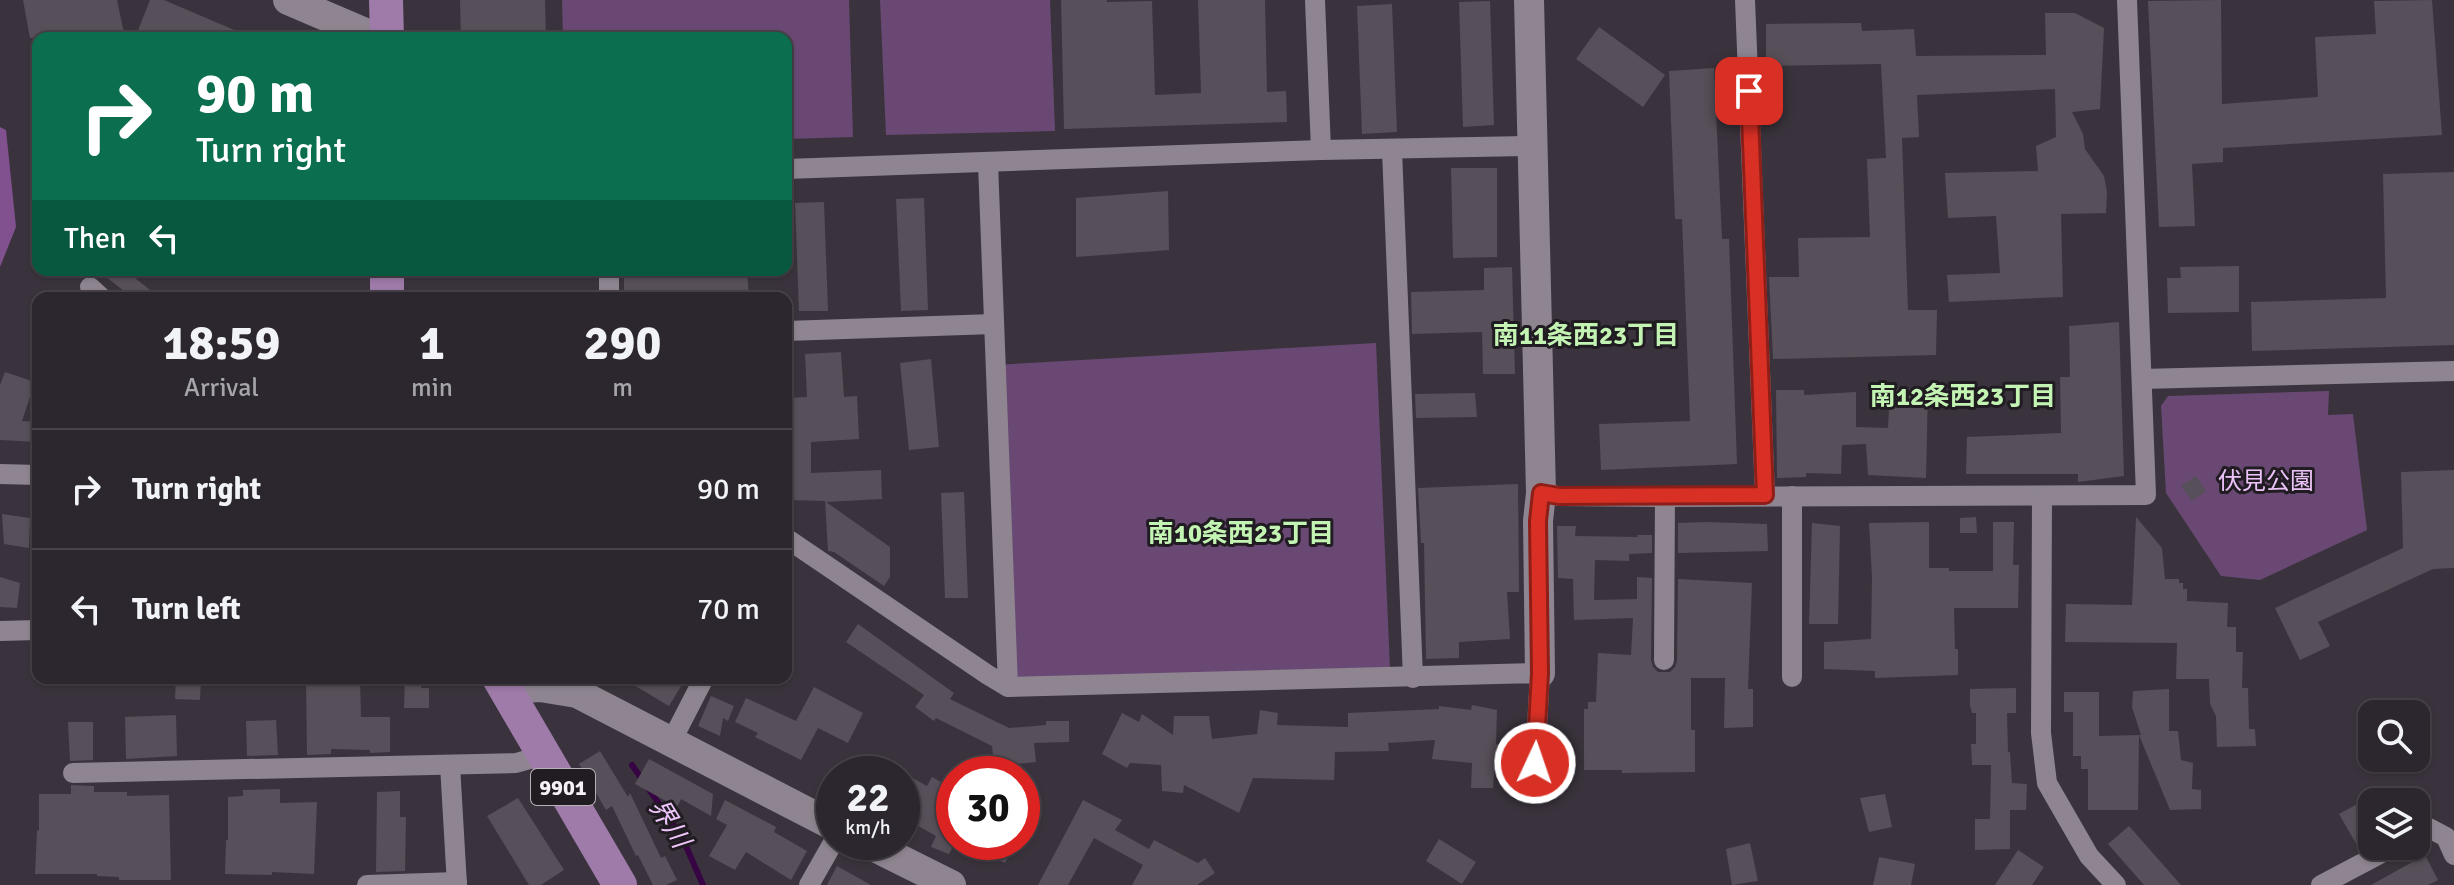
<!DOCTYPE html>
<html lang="en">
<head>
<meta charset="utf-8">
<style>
  body { margin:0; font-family:Signika,"Noto Sans JP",sans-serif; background:#38323a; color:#f1f3f6; height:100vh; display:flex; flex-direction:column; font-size:30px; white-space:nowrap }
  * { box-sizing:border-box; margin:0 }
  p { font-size:26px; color:#a6a5aa }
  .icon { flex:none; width:44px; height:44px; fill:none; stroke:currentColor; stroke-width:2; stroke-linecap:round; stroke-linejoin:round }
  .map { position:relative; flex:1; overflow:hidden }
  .sheet { position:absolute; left:32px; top:292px; width:760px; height:392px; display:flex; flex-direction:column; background:#2c262e; border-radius:16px; box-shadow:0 2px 6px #0004,0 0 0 2px #48434a }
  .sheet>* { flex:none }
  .banner { position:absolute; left:32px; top:32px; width:760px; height:244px; border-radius:16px; box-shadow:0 2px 6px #0004,0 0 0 2px #48434a; background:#0b6e4f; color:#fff; overflow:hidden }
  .buttons { position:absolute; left:2358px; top:700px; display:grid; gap:16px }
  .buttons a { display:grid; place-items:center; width:72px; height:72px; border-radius:16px; background:#2c262e; box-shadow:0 2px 6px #0004,0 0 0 2px #48434a; font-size:40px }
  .speed { position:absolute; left:816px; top:756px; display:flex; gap:16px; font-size:40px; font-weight:700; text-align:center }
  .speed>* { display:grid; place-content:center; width:104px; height:104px; border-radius:50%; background:#2c262e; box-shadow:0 2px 6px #0004,0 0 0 2px #48434a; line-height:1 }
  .speed small { font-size:20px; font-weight:400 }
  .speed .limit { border:12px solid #d22; background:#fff; color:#111 }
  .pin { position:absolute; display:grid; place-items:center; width:68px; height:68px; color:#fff; margin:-34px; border-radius:16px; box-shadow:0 4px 12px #0006 }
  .me { position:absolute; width:88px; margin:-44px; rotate:3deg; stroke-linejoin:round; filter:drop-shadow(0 0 6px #0008) }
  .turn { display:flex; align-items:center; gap:28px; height:168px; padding:0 32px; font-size:36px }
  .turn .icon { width:104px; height:104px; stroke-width:2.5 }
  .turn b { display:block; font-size:56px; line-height:68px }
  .then { display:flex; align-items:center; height:76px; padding:0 32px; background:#0003; gap:16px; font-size:30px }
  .eta { display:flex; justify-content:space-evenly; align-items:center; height:136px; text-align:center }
  .eta b { font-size:48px; font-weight:700; line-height:56px }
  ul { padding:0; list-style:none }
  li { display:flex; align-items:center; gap:24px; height:120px; padding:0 32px; border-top:2px solid #48434a }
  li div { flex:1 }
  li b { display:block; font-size:30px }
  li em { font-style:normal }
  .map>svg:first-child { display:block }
  .green { fill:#694973 }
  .forest { fill:#80508f }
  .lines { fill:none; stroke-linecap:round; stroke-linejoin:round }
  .stream { stroke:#370544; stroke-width:6 }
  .building { fill:#574f59 }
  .street { stroke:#8e8591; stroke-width:20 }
  .secondary { stroke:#8e8591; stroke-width:30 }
  .primary { stroke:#9e7ba9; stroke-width:34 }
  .route-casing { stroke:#8d1f18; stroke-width:20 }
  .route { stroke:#d93025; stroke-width:14 }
  .labels { text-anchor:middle; stroke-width:6; stroke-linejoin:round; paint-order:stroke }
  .shield { fill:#201c21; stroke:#b6b1b8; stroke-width:2 }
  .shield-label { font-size:22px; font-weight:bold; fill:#f6f1f8 }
  .park-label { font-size:24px; fill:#ecc3f9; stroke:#201c21 }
  .neighbourhood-label { font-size:26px; font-weight:bold; fill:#c3f4b3; stroke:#201c21 }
  .water-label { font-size:26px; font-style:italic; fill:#f0c7fd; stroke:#201c21 }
</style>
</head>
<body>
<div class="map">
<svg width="2454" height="885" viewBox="0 0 2454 885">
  <rect width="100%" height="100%" fill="#3a333d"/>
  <!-- green -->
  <g class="green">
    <path d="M562,0H849L853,137L786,139V38H563Z"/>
    <path d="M880,0H1050L1055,131L886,135Z"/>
    <path d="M1376,343L1390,670L1028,689L1012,674L995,365Z"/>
    <path d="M2329,391L2328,415L2353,414L2367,530L2260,580L2221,576L2166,493L2161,406L2168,396Z"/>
  </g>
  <!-- forest -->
  <path class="forest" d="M0,127L6,130L16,227L0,267Z"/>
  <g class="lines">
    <!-- stream -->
    <path class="stream" d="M632,765L682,837L703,885"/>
  </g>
  <!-- building -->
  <g class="building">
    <path d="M23,0H117L125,38H30Z"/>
    <path d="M150,0H164L253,38H135Z"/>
    <path d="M460,0H545L546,38H461Z"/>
    <path d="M1061,0H1107V2L1152,1L1155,95L1201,93L1198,0H1265L1267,92L1286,91L1287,122L1064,129Z"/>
    <path d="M2221,0L2222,104L2318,97L2315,37L2376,34L2374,1L2432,0L2442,135L2223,148V162L2192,164L2195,226L2159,227L2148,1Z"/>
    <path d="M1490,1L1494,125L1463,127L1459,2Z"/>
    <path d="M1392,4L1397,132L1362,134L1357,6Z"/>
    <path d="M2045,13H2075L2104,28L2100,109L2072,112L2083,134L2085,149L2104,176L2107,192L2106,213L2061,214L2063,297L1949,302L1947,275L2000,273L1996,216L1948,218L1945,173L2038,171L2036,146L2056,137L2055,89L1917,95L1919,137L1902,138L1908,310H1937L1936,355L1773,359L1769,277H1799L1798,238L1870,237L1867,159L1886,158L1881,64L1766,66V24L1861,23L1862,31L1914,29L1916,56L2046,55Z"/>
    <path d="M1599,27L1665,75L1643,107L1576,59Z"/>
    <path d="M1714,68L1722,239H1729L1737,464L1601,470L1599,424L1690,421L1682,219H1675L1669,71Z"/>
    <path d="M1451,168H1497V257L1453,258Z"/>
    <path d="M2454,172V345L2252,351L2251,302L2386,298L2383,174Z"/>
    <path d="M1168,191L1169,250L1076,257V198Z"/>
    <path d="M924,198L928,310L901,311L896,199Z"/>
    <path d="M824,202L828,311H799L795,203Z"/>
    <path d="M2239,266V312L2168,313L2167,278H2181L2180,267Z"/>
    <path d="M1512,267L1515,374H1483L1482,332L1412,334L1411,292L1484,290V268Z"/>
    <path d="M97,270H125L160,298H133Z"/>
    <path d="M624,270H747L749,298H726L725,291L690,295V297L682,298H672L671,296L624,297Z"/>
    <path d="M2119,322L2124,476L2078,482V474H1966L1967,437L2061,433L2060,377H2070L2069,326Z"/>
    <path d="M841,352L844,397L857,396L859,439L811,442V473L881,470L882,499L826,502L890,547V577L884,586L834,552L828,551L825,501L786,500V398L807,397L805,354Z"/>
    <path d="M931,359L939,447L909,450L900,363Z"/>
    <path d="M5,372L35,382L22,421L38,422V442L0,440V385Z"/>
    <path d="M1928,388L1926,478L1868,475L1866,444L1842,445L1841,474L1806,473V477L1777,478L1776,390H1804V395L1856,392V427L1888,428L1890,389Z"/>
    <path d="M1475,393L1477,417L1416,418L1415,394Z"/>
    <path d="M2454,470V568L2433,569L2318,622L2330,646L2300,660L2275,608L2403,548L2401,472Z"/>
    <path d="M2196,476L2206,491L2192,501L2181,486Z"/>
    <path d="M1518,484L1519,592H1507L1510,639L1459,642V658L1426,659L1424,543H1421L1418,488Z"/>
    <path d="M964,492L968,598H945L941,493Z"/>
    <path d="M2,514L30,518L29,548L4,544Z"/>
    <path d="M1976,517L1977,533H1960V518Z"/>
    <path d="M2136,517L2162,548L2165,579H2179V583H2183V589H2187V601L2228,603L2227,627H2236V652H2243L2242,688H2248L2249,729H2255L2256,746L2217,747L2216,716L2210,704L2209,679H2176L2177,643L2065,642L2066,604L2132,605Z"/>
    <path d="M1705,522L1767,524L1768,551L1678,553V523Z"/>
    <path d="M1929,522V568H1949V571H1993V522H2014L2013,565H2019L2018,608H1954L1955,649H1958V675L1875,678V671L1824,669V642L1871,639L1872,577L1869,523Z"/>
    <path d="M1812,523L1840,526L1838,624H1809Z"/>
    <path d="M1557,526H1576L1575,536L1638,537L1637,535H1652V553L1629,554V561L1595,560L1594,600L1637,599V577L1652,578L1651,660L1653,667L1658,672H1670L1675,667L1677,661L1678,579L1752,583L1748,689H1753V727L1724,728L1725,678H1691V730H1695V772L1622,773V770H1584V709H1588V702H1596L1598,653L1631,655L1633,618L1574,620L1573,579L1558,578Z"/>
    <path d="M0,577L20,583L17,608L0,607Z"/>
    <path d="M858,624L954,693L950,699L1009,728L1046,725V721H1069V742L1034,743L1036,762L994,766L992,746L936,718L934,721L915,707L924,695L846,642Z"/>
    <path d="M176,678H201L200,700L175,699Z"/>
    <path d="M306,678H360L361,717H390V752L370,753V750L331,749V754L307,755Z"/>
    <path d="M405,678H421V688H429V708H404Z"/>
    <path d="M622,678H686L669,706Z"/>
    <path d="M814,687L863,713L848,743L818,728L801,760L755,737L758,733L735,722L746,698L796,721Z"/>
    <path d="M2016,688V713H2007L2008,752H2010L2012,783L2027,784L2026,810H2010V849L1975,850V819H1990L1991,765H1972L1971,744H1976V713H1972L1970,706V689Z"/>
    <path d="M2169,689V731H2178L2181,760L2193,763L2192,789L2201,790V809L2170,810L2139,735H2141L2132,707L2133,691Z"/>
    <path d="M2064,692H2099V736L2139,735L2138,810H2088V769H2081V756H2073V712H2064Z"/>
    <path d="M711,696L734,706L728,721L723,718L720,736L698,726Z"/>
    <path d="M1472,705L1497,710L1496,744L1502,745V760H1495L1493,788H1471L1472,763L1432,759L1435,740L1388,743L1389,751L1335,752L1334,780L1253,778L1239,813L1184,785L1183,793L1162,791L1161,765L1130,763L1127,768L1102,754L1122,713L1139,722L1142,714L1173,735L1174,716H1209L1212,739L1257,734L1260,710L1278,713L1277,725L1348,727V713L1439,709V706L1471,710Z"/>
    <path d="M176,715L177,756L126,759L125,717Z"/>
    <path d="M276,720L278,755L247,756L246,721Z"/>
    <path d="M68,722H93V760L70,761Z"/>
    <path d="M600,751L628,797L630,793L661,858L665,856L677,880L666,885H653L638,855L636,856L612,806L606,810L579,764Z"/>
    <path d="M649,759L713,794L711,816L681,799L677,807L635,784Z"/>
    <path d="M902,772L927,786L932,777L954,789V845L949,854L931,847L936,836L902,817Z"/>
    <path d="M71,785L94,786V792H127V796L169,795L171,880H119V877L97,876V874H35L37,831L39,830V794H71Z"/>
    <path d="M280,789V803L317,802L314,874L272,872V875L225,874L226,840H228V797L243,796V790Z"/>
    <path d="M400,791V817H406L405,871L376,872L377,792Z"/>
    <path d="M1885,794L1892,827L1869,832L1860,798Z"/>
    <path d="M2372,796V839L2358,847L2339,814Z"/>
    <path d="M518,798L564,870L541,885H529L487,816Z"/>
    <path d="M725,800L776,827L774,832L807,851L791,880L746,852L735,870L709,856L727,825L716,819Z"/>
    <path d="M1083,800L1122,820L1115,830L1149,849L1154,840L1198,863L1205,858L1215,873L1197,885H1132L1143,865L1094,838L1068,885H1038Z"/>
    <path d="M2129,826L2151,851L2181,885H2144L2108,844Z"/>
    <path d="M1439,839L1476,862L1462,884L1426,861Z"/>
    <path d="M992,842H1016L1005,863L986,854Z"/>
    <path d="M1750,843L1758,881L1732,885L1726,849Z"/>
    <path d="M2018,850L2044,867L2032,885H1995Z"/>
    <path d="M2425,855L2438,880L2428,885H2371Z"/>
    <path d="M1879,857L1915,864L1911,885H1873Z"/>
    <path d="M837,866L871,885H827Z"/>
  </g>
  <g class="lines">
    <!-- street -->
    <g class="street">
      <path d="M1315,0L1321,150"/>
      <path d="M1745,0L1765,495"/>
      <path d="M1392,150L1413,678"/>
      <path d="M786,169L1321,150L1531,146"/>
      <path d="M609,270V298"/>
      <path d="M90,287L102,298"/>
      <path d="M786,331L994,324"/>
      <path d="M2142,379L2454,371"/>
      <path d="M0,474L38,475"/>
      <path d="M1541,493L1559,496L1665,497L2146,495L2127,0"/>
      <path d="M2042,497L2041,733L2047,783L2089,856L2116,885"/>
      <path d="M786,538L988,675L1008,687L988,163"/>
      <path d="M0,631L38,630"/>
      <path d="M1664,660L1665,497"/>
      <path d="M1792,677V496"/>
      <path d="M1008,687L1540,673L1535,763"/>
      <path d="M671,742L704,678"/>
      <path d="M450,765L457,885"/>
      <path d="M73,773L516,763L544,755"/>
      <path d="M2416,835L2429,828L2446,837L2454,855"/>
      <path d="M367,885L457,882"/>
      <path d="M809,885L834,841"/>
      <path d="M2321,885L2395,846"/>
    </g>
    <!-- secondary -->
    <g class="secondary">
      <path d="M288,0L377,38"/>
      <path d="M1529,0L1541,493L1538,521L1540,673"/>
      <path d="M506,689L540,687L577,693L834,826"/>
      <path d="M865,842L951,885"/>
    </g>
    <!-- primary -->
    <g class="primary">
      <path d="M386,0L387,38"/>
      <path d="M387,270V298"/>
      <path d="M499,678L620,885"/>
    </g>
  </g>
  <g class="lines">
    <defs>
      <path id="route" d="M1535,763L1540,673L1538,521L1541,493L1559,496L1765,495L1749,91"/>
    </defs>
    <!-- route casing -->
    <use href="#route" class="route-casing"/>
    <!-- route -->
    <use href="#route" class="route"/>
  </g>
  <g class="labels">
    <!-- shield labels -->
    <rect class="shield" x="531" y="769" width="64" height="36" rx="6"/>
    <g class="shield-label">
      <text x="563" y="795">9901</text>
    </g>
    <!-- park labels -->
    <g class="park-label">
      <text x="2266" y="489">伏見公園</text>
    </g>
    <!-- neighbourhood labels -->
    <g class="neighbourhood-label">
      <text x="1586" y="344">南11条西23丁目</text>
      <text x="1963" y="405">南12条西23丁目</text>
      <text x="1241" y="542">南10条西23丁目</text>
    </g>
    <!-- water labels -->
    <g class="water-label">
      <text transform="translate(670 823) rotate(58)" y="9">界川</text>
    </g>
  </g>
</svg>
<div class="buttons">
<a><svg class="icon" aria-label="search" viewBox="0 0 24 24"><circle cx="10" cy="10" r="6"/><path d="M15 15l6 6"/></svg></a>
<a><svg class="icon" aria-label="layers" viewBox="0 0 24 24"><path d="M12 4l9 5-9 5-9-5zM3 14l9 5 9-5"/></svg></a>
</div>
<div class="speed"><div>22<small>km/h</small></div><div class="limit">30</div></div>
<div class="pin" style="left:1749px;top:91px;background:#d93025"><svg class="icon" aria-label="arrive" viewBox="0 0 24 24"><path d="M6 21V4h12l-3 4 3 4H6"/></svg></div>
<svg class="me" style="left:1535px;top:763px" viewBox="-20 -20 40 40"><circle r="17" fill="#d93025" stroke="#fff" stroke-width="3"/><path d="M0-11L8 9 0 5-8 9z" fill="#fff"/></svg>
<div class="banner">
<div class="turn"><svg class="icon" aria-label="right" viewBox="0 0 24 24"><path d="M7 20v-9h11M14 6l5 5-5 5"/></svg><div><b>90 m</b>Turn right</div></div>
<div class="then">Then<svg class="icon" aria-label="left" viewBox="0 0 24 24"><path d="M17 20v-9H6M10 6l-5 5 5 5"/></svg></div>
</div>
<section class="sheet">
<div class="eta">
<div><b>18:59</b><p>Arrival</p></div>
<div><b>1</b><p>min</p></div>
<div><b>290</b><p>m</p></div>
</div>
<ul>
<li><svg class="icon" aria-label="right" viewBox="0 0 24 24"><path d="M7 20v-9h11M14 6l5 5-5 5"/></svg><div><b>Turn right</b></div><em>90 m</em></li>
<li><svg class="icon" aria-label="left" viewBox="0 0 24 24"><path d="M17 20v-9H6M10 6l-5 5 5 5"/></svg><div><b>Turn left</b></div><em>70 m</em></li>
</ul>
</section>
</div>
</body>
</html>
